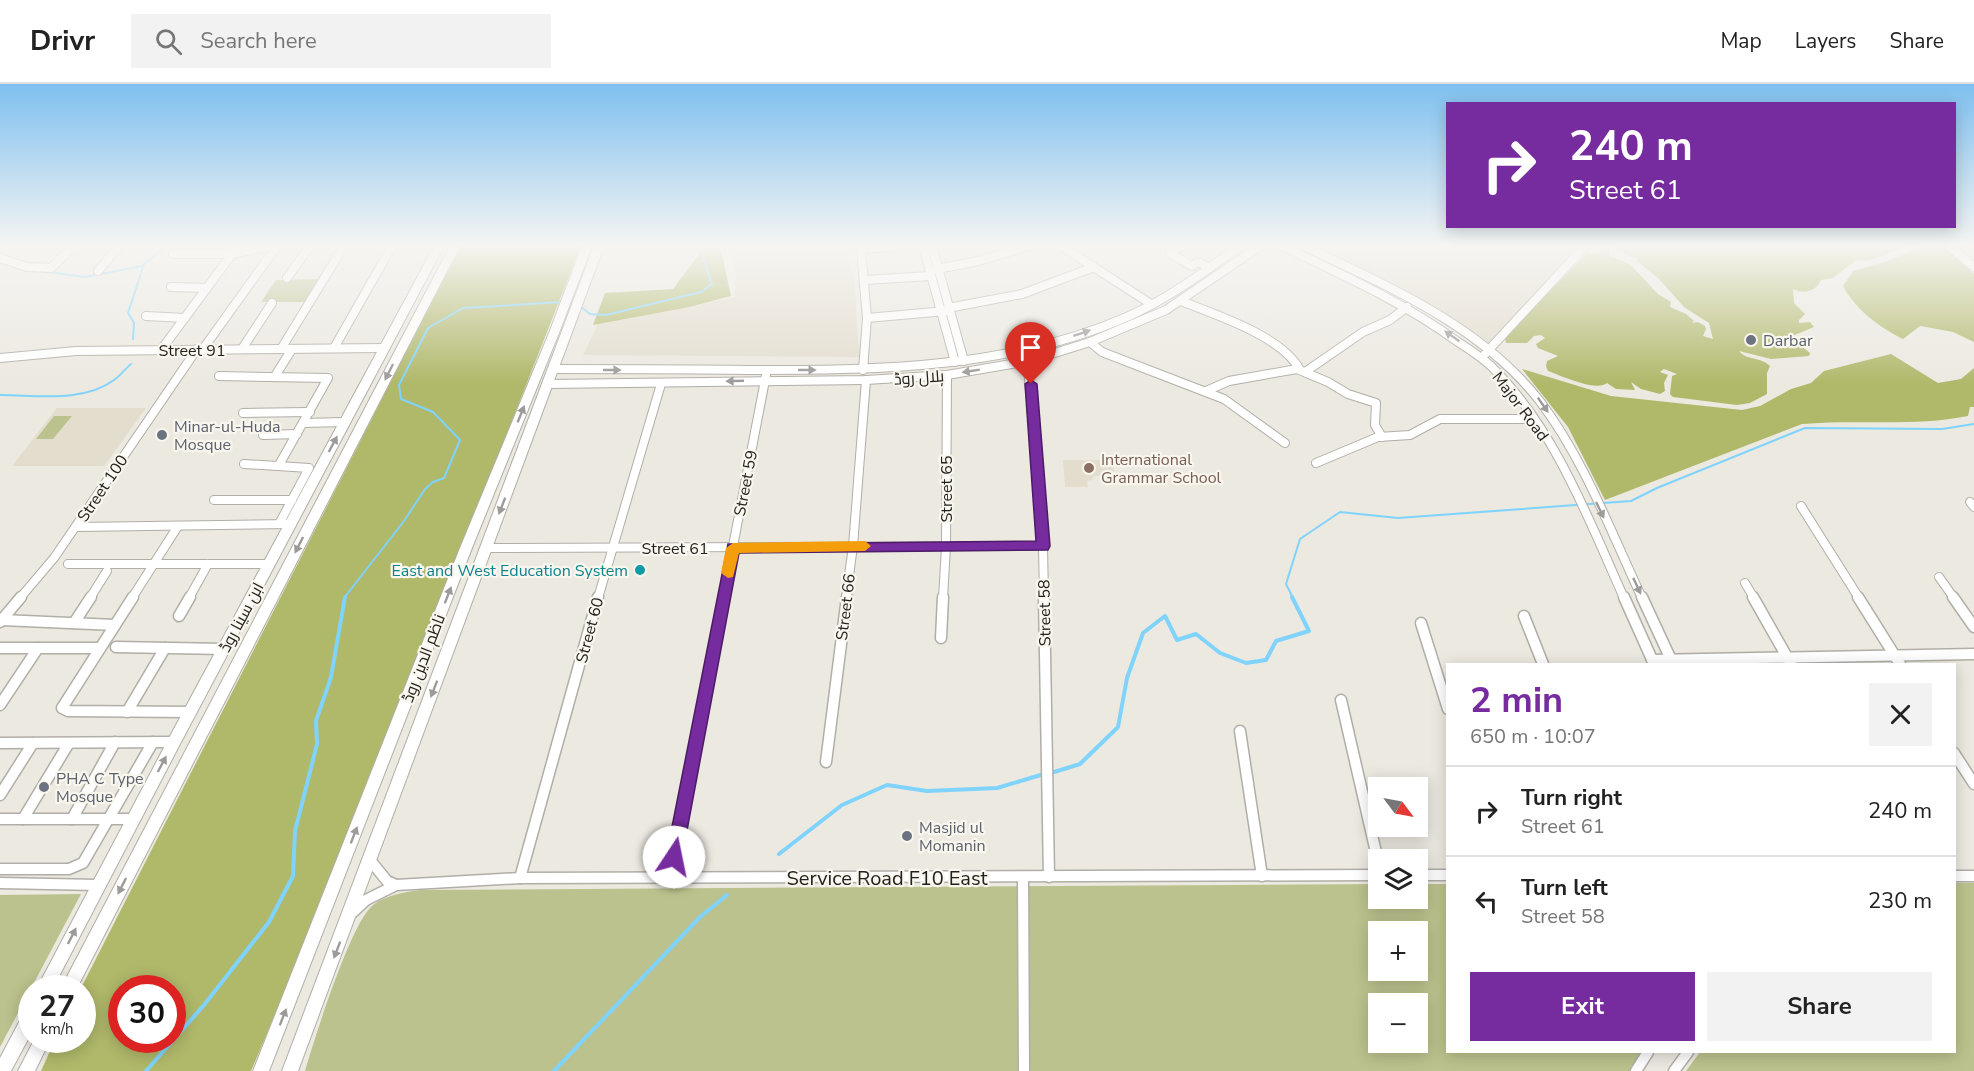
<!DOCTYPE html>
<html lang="en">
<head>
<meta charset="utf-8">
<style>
  body { margin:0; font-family:"Nunito Sans",Cairo,sans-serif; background:#f2f2f2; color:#222; height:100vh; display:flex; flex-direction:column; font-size:22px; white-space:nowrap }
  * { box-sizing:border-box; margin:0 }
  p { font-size:20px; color:#767676 }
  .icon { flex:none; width:33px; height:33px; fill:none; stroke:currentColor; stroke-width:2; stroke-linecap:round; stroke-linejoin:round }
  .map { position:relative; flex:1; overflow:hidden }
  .side { position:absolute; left:1446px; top:579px; width:510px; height:390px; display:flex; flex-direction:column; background:#fff; border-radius:0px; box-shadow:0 3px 15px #0003 }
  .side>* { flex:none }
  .top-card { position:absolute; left:1446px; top:18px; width:510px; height:126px; border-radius:0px; box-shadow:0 3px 15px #0003; background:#762b9e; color:#fff; overflow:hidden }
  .needle { width:39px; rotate:122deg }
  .controls { position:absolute; left:1368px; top:693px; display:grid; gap:12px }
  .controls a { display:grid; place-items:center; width:60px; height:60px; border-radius:0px; background:#fff; box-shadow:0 3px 15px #0003; font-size:30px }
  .speed { position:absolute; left:18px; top:891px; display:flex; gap:12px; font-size:30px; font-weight:700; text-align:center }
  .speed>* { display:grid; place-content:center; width:78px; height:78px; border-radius:50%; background:#fff; box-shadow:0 3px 15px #0003; line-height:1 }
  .speed small { font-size:15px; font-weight:400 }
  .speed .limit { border:9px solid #d22; background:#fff; color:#111 }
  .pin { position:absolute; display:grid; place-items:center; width:51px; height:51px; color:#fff; margin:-62px -26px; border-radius:50% 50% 50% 0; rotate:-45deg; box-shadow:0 0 6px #0007 }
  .pin .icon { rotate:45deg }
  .me { position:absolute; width:66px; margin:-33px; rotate:11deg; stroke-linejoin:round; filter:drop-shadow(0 0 4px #0008) }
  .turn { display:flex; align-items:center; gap:21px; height:126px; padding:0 24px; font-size:27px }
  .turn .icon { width:78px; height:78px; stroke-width:2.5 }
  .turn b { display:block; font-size:42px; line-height:51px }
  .round { display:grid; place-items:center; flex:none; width:63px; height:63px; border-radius:0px; background:#f2f2f2 }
  .summary { display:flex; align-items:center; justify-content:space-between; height:102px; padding:0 24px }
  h1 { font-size:36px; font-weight:700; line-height:45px; color:#762b9e }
  .primary-button { display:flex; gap:12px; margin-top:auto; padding:12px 24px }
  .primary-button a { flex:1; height:69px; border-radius:0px; background:#762b9e; color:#fff; font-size:24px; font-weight:700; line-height:69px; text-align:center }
  .primary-button a+a { background:#f2f2f2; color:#222 }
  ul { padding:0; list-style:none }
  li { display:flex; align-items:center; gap:18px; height:90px; padding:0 24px; border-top:2px solid #e0e0e0 }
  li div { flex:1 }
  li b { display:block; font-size:22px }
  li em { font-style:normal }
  header { display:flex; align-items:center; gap:36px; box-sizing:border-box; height:84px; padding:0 30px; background:#fff; border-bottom:2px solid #e0e0e0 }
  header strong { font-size:28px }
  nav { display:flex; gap:33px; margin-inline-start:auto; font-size:21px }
  .search { width:420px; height:54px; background:#f2f2f2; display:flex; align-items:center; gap:15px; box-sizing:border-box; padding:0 21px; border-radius:0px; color:#767676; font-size:22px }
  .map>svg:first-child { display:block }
  .built { fill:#e3ddce }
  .green { fill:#bcc28d; fill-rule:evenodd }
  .forest { fill:#b0b86a; fill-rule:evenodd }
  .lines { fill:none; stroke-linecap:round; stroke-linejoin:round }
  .stream-far1 { stroke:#7fd3fd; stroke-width:2 }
  .stream { stroke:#7fd3fd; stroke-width:4 }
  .minor-far1-casing { stroke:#b1aea7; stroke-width:10 }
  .minor-casing { stroke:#b1aea7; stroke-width:13 }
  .major-casing { stroke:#b1aea7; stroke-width:2 }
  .minor-far1 { stroke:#fff; stroke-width:8 }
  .minor { stroke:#fff; stroke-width:10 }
  .major { fill:#fff; fill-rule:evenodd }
  .oneway { fill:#9c9b9a }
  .route { fill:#762b9e; stroke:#4d1c67; stroke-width:1.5 }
  .slow { fill:#f59e0b }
  .worship-dot { fill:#6b7280; stroke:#f9f6ee; stroke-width:2 }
  .education-dot { fill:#8d6e63; stroke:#f9f6ee; stroke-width:2 }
  .culture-dot { fill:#0f9aa8; stroke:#f9f6ee; stroke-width:2 }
  .labels { text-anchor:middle; stroke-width:4.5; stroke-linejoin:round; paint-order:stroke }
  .worship-label { font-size:16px; fill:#5b616d; stroke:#f9f6ee; text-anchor:start }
  .street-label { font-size:16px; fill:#22211e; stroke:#f9f6ee }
  .education-label { font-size:16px; fill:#785e54; stroke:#f9f6ee; text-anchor:start }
  .culture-label { font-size:16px; fill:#0d838f; stroke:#f9f6ee; text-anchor:end }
  .near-street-label { font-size:20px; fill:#22211e; stroke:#f9f6ee }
</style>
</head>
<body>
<header>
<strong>Drivr</strong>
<div class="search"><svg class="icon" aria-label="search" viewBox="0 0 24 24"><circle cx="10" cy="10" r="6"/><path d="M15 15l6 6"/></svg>Search here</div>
<nav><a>Map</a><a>Layers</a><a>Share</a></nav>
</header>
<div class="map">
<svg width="1974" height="987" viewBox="0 0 1974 987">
  <rect width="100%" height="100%" fill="#ece9e1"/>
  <!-- built -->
  <g class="built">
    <path d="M733,162H845L855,201L859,273L583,271L598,240L735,213V169Z"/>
    <path d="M1304,162H1593L1544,206L1490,266L1415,218Z"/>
    <path d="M57,324H146L104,382H12Z"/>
    <path d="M1063,376H1113L1114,391L1094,392L1092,396L1087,397L1088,403H1065Z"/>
  </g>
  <!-- green -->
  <g class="green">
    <path d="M323,195L309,218H261L276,196Z"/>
    <path d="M54,332H72L53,355H36Z"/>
    <path d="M1955,799H1974V987H1686L1700,968H1954Z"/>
    <path d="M1378,800V814H1418V800H1447L1448,968H1643L1631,987H305C314,956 351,838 373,821C386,811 405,808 421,806ZM1378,848H1418V886H1378ZM1378,920H1418V958H1378Z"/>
    <path d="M81,810L0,963V811Z"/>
  </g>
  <!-- forest -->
  <g class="forest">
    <path d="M460,162H581L315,835L251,987H41L55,956H82L81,904ZM122,904H172V956H122Z"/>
    <path d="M705,162H731V164L721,166L731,212L689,223L593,241L605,209L673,205Z"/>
    <path d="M1612,162H1907L1870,176L1855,177L1833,194L1821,196C1816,208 1803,210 1793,205L1794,219L1805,230L1799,236V239L1810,238L1814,243L1790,253L1810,269L1809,272L1771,275L1739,267C1745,276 1762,273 1770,282L1767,289V310L1750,319L1737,321L1673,313L1670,310L1672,292L1677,290L1664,285L1660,288L1668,291L1664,299L1665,307L1660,310L1641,305L1631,298L1635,306L1616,305L1607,299C1596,308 1562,292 1548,287L1546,282L1547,277L1558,272L1538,264L1536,260L1545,254L1541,251L1534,252L1527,259H1506L1505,254L1508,250L1587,169H1598L1600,165L1610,167L1608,171L1630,180L1658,210L1671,218L1670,223L1686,230L1694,237L1692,239L1698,238L1705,242L1706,245L1703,252L1713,255L1709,239L1684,223L1659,195L1638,178L1636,174L1631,173Z"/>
    <path d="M1921,162H1944L1974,190V258L1953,248L1920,242L1903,255C1879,243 1856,226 1843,202L1853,187L1888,177Z"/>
    <path d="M1891,270L1938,299L1961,295L1974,284V323H1970L1968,332C1914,343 1857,335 1802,340L1605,416L1568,343L1522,285L1611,312L1742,326L1760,322L1791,305L1811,299L1824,287Z"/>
  </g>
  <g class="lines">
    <!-- stream-far1 -->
    <g class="stream-far1">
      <path d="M0,179L24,185"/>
      <path d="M40,187L85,193L143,182"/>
      <path d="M580,222L590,230L606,231L701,208L712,200L699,162"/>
      <path d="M133,255L134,239L128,229L144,180L168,162"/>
      <path d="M0,311C36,311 83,319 114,296C120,292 125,285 131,280"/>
      <path d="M344,514L404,437L425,405L433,398L444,394L460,356L433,328L401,315L399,301L428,244L463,224L562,218"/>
      <path d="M1293,514L1286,500L1300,455L1340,428L1398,434L1631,417L1657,404L1805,344L1942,345L1974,340"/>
    </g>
    <!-- stream -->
    <g class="stream">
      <path d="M1051,689L1080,680L1118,643L1127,594L1143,549L1165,532L1177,556L1196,550L1220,569L1246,579L1266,576L1276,557L1309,547L1292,513"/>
      <path d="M779,770L842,721L887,701L927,707L997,704L1044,690"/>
      <path d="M146,987L204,921L269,838L293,792L295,747L317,660L316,637L331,593L345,513"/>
      <path d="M554,987L700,833L727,811"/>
    </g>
    <defs>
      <g id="minor-far1">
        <path d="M923,162L955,278"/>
        <path d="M932,162L964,277"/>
        <path d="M1061,162L1151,220"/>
        <path d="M1181,162L1170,169L1192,182L1198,178L1210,184"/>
        <path d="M1282,162C1343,191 1403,218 1458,258C1469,265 1481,273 1491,282C1555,345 1588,434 1624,514"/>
        <path d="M1304,162C1387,202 1480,241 1539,316C1584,375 1611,448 1642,514"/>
        <path d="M1949,162L1974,183"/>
        <path d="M173,170H232L269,162"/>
        <path d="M0,174L27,183L51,184L74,162"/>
        <path d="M932,186L978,177L1029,162"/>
        <path d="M98,187L119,162"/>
        <path d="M287,194L310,162"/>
        <path d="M864,196L931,192"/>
        <path d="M171,203L207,204"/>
        <path d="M1181,217C1216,231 1282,252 1300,286"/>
        <path d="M948,224L1022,210L1094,183"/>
        <path d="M146,232L185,234"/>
        <path d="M867,234L946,227"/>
        <path d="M1090,258L1102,268L1224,315L1285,359"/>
        <path d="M334,264L392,162"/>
        <path d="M203,265L277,162"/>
        <path d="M242,265L272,219"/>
        <path d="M281,265L344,162"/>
        <path d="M161,266L232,170L234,162"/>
        <path d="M1485,270L1585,162"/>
        <path d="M1027,271L1043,462L1044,514"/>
        <path d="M0,274L76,267L384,264"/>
        <path d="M553,285C621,285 690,285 758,286C883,286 1012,284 1129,232C1169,214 1204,188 1240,162"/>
        <path d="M863,286L867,234L861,165L900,162"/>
        <path d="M1305,288L1363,248L1390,236L1407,223"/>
        <path d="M219,292L328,294L279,381"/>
        <path d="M275,292L292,265"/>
        <path d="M548,300L866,296L947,291L1029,277L1090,258L1166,226L1260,162"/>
        <path d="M1206,307L1229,297L1297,285L1328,298L1348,310L1376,319L1375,341L1382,353"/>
        <path d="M243,329L310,328"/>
        <path d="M303,339L345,338"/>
        <path d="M263,351L297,350"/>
        <path d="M1316,379L1378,353L1410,351L1440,335H1534"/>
        <path d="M244,380L309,384L279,440"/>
        <path d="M214,416H292"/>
        <path d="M1970,418L1974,423"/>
        <path d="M1801,422L1859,514"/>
        <path d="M76,443L290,440"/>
        <path d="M486,464L1043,462"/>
        <path d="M68,480H269"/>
        <path d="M1939,493L1954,514"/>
        <path d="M1745,499L1754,514"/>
        <path d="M20,514L54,474L197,265"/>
        <path d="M90,514L107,487"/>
        <path d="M132,514L178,442"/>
        <path d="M189,514L208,480"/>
        <path d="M598,514L661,300"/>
        <path d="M723,514L766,291"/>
        <path d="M846,514L853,462L866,296"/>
        <path d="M943,514L946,463L947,291"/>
      </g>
      <g id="minor">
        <path d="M133,513L62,624L68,627L189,628"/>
        <path d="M1044,513L1049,793"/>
        <path d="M1624,513L1654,580"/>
        <path d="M1642,513L1673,580"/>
        <path d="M1753,513L1791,580"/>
        <path d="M1858,513L1900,580"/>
        <path d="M1953,513L1974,543"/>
        <path d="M179,532L190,513"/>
        <path d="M1524,532L1543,580"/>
        <path d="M2,536L115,541"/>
        <path d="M0,538L21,513"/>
        <path d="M74,539L91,513"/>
        <path d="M1421,539L1448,625"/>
        <path d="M941,554L943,513"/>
        <path d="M116,563L224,565"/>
        <path d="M0,564H100"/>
        <path d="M1652,576L1974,570"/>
        <path d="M1341,616L1378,777"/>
        <path d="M0,621L38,564"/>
        <path d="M127,628L165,564"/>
        <path d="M1240,647L1262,792"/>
        <path d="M0,659L174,658"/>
        <path d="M1954,669L1974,700"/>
        <path d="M826,678L847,513"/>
        <path d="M0,711L33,659"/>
        <path d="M0,735H133"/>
        <path d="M23,735L69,659"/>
        <path d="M72,735L115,658"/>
        <path d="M370,776L387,797L396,801"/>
        <path d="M0,785H69L83,779L153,658"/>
        <path d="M1418,791H1448"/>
        <path d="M1954,792H1974"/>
        <path d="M1023,793L1024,987"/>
        <path d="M520,794L598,513"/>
        <path d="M670,795L724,513"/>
        <path d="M0,799L98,801"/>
        <path d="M352,829L366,816L396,801L520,794L1378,791"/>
        <path d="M1636,987L1648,968"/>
        <path d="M1674,987L1688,968"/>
      </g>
      <g id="major">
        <path d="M434,162H444L179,662L53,904H37L169,654Z"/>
        <path d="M450,162H460L77,904H61Z"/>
        <path d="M582,162H592L559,249L472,464L269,987H253L460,464L549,249Z"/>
        <path d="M594,162H604L298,987H282Z"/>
        <path d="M32,923V948L11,987H0V974L26,925Z"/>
        <path d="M34,956H50L35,987H18Z"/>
      </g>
    </defs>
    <!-- minor-far1 casing -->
    <use href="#minor-far1" class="minor-far1-casing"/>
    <!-- minor casing -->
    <use href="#minor" class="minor-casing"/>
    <!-- major casing -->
    <use href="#major" class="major-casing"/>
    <!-- minor-far1 -->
    <use href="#minor-far1" class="minor-far1"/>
    <!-- minor -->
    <use href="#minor" class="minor"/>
    <!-- major -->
    <use href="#major" class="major"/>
  </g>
  <!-- one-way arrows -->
  <defs><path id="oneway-solid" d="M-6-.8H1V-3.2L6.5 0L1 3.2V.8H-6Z" transform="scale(1.5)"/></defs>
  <g class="oneway">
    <use href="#oneway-solid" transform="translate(1082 249) rotate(-19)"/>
    <use href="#oneway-solid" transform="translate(1452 252) rotate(-145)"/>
    <use href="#oneway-solid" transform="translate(612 286)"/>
    <use href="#oneway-solid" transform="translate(807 286)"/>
    <use href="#oneway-solid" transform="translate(971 287) rotate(171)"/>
    <use href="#oneway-solid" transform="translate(389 288) rotate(117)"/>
    <use href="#oneway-solid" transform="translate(735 297) rotate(178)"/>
    <use href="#oneway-solid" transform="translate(1543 321) rotate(55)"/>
    <use href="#oneway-solid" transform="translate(521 330) rotate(-68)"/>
    <use href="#oneway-solid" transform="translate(333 360) rotate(-62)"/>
    <use href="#oneway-solid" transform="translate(502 422) rotate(111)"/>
    <use href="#oneway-solid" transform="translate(1600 426) rotate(64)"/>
    <use href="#oneway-solid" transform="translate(299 461) rotate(117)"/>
    <use href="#oneway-solid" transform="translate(1637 502) rotate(65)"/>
    <use href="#oneway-solid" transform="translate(448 511) rotate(-69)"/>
    <use href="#oneway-solid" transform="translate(434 605) rotate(111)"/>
    <use href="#oneway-solid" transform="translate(162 680) rotate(-62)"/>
    <use href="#oneway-solid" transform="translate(354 751) rotate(-69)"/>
    <use href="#oneway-solid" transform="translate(122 802) rotate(117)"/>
    <use href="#oneway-solid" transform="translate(72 852) rotate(-63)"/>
    <use href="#oneway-solid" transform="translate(337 866) rotate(111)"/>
    <use href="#oneway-solid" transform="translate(283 933) rotate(-69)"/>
  </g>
  <!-- sky -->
  <linearGradient id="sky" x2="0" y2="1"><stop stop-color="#7ec0f0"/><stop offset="0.54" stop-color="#f6f5f2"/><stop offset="1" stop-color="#f6f5f2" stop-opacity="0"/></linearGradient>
  <rect width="1974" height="300" fill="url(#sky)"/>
  <!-- route -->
  <path class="route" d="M1031,296L1037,300L1050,462L1048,466L739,469L682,773L680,778L674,781L668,778L666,773L728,460L1036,457L1025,300Z"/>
  <!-- slow -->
  <path class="slow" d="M865,457L871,462L865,467L739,469L733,493L728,494L721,489L726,464L733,459Z"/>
  <!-- markers -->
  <g class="worship-dot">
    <circle cx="1751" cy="256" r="6"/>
    <circle cx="162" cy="351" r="6"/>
    <circle cx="44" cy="703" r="6"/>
    <circle cx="907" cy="752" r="6"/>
  </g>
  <circle class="education-dot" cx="1089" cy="384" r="6"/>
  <circle class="culture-dot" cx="640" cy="486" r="6"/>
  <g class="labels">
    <!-- worship labels -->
    <g class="worship-label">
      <text x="1763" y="262">Darbar</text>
      <text x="174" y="348">Minar-ul-Huda<tspan x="174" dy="18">Mosque</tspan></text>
      <text x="56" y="700">PHA C Type<tspan x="56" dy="18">Mosque</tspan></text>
      <text x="919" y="749">Masjid ul<tspan x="919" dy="18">Momanin</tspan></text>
    </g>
    <!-- street labels -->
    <g class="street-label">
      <text x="192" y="272">Street 91</text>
      <text transform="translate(919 293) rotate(-4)" y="6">ہلال روڈ</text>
      <text transform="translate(1521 322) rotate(53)" y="6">Major Road</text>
      <text transform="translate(745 399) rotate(-79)" y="6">Street 59</text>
      <text transform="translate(102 404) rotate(-56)" y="6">Street 100</text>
      <text transform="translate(946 405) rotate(-90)" y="6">Street 65</text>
      <text x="675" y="470">Street 61</text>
      <text transform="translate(845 523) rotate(-83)" y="6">Street 66</text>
      <text transform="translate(1044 529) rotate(-91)" y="6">Street 58</text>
      <text transform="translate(241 533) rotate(-62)" y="6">ابن سینا روڈ</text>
      <text transform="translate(589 546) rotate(-75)" y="6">Street 60</text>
      <text transform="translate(423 574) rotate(-69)" y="6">ناظم الدین روڈ</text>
    </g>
    <!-- education labels -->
    <g class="education-label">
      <text x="1101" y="381">International<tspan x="1101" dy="18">Grammar School</tspan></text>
    </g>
    <!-- culture labels -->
    <g class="culture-label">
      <text x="628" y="492">East and West Education System</text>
    </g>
    <!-- near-street labels -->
    <g class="near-street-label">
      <text x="887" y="801">Service Road F10 East</text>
    </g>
  </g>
</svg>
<div class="controls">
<a><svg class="needle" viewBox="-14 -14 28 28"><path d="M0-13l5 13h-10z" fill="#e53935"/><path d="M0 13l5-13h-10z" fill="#767676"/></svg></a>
<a><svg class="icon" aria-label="layers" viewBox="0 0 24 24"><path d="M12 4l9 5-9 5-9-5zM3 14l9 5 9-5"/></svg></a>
<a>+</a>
<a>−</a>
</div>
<div class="speed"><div>27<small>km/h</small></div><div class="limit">30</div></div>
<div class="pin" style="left:1031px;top:300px;background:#d93025"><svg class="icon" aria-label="arrive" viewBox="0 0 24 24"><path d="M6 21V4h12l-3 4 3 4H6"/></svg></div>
<svg class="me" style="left:674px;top:773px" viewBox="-20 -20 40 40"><circle r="19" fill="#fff"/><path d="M0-13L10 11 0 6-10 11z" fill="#762b9e"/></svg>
<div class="top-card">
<div class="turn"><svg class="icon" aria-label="right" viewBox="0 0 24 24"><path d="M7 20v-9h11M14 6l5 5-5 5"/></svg><div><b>240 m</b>Street 61</div></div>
</div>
<section class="side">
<div class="summary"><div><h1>2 min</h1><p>650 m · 10:07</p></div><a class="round"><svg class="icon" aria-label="close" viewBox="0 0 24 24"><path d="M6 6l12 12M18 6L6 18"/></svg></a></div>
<ul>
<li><svg class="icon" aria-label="right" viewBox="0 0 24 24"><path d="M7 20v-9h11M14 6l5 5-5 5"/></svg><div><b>Turn right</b><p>Street 61</p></div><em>240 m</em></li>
<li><svg class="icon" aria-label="left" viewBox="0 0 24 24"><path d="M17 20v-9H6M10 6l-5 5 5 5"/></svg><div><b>Turn left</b><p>Street 58</p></div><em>230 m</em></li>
</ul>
<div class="primary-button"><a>Exit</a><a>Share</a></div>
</section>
</div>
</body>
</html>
